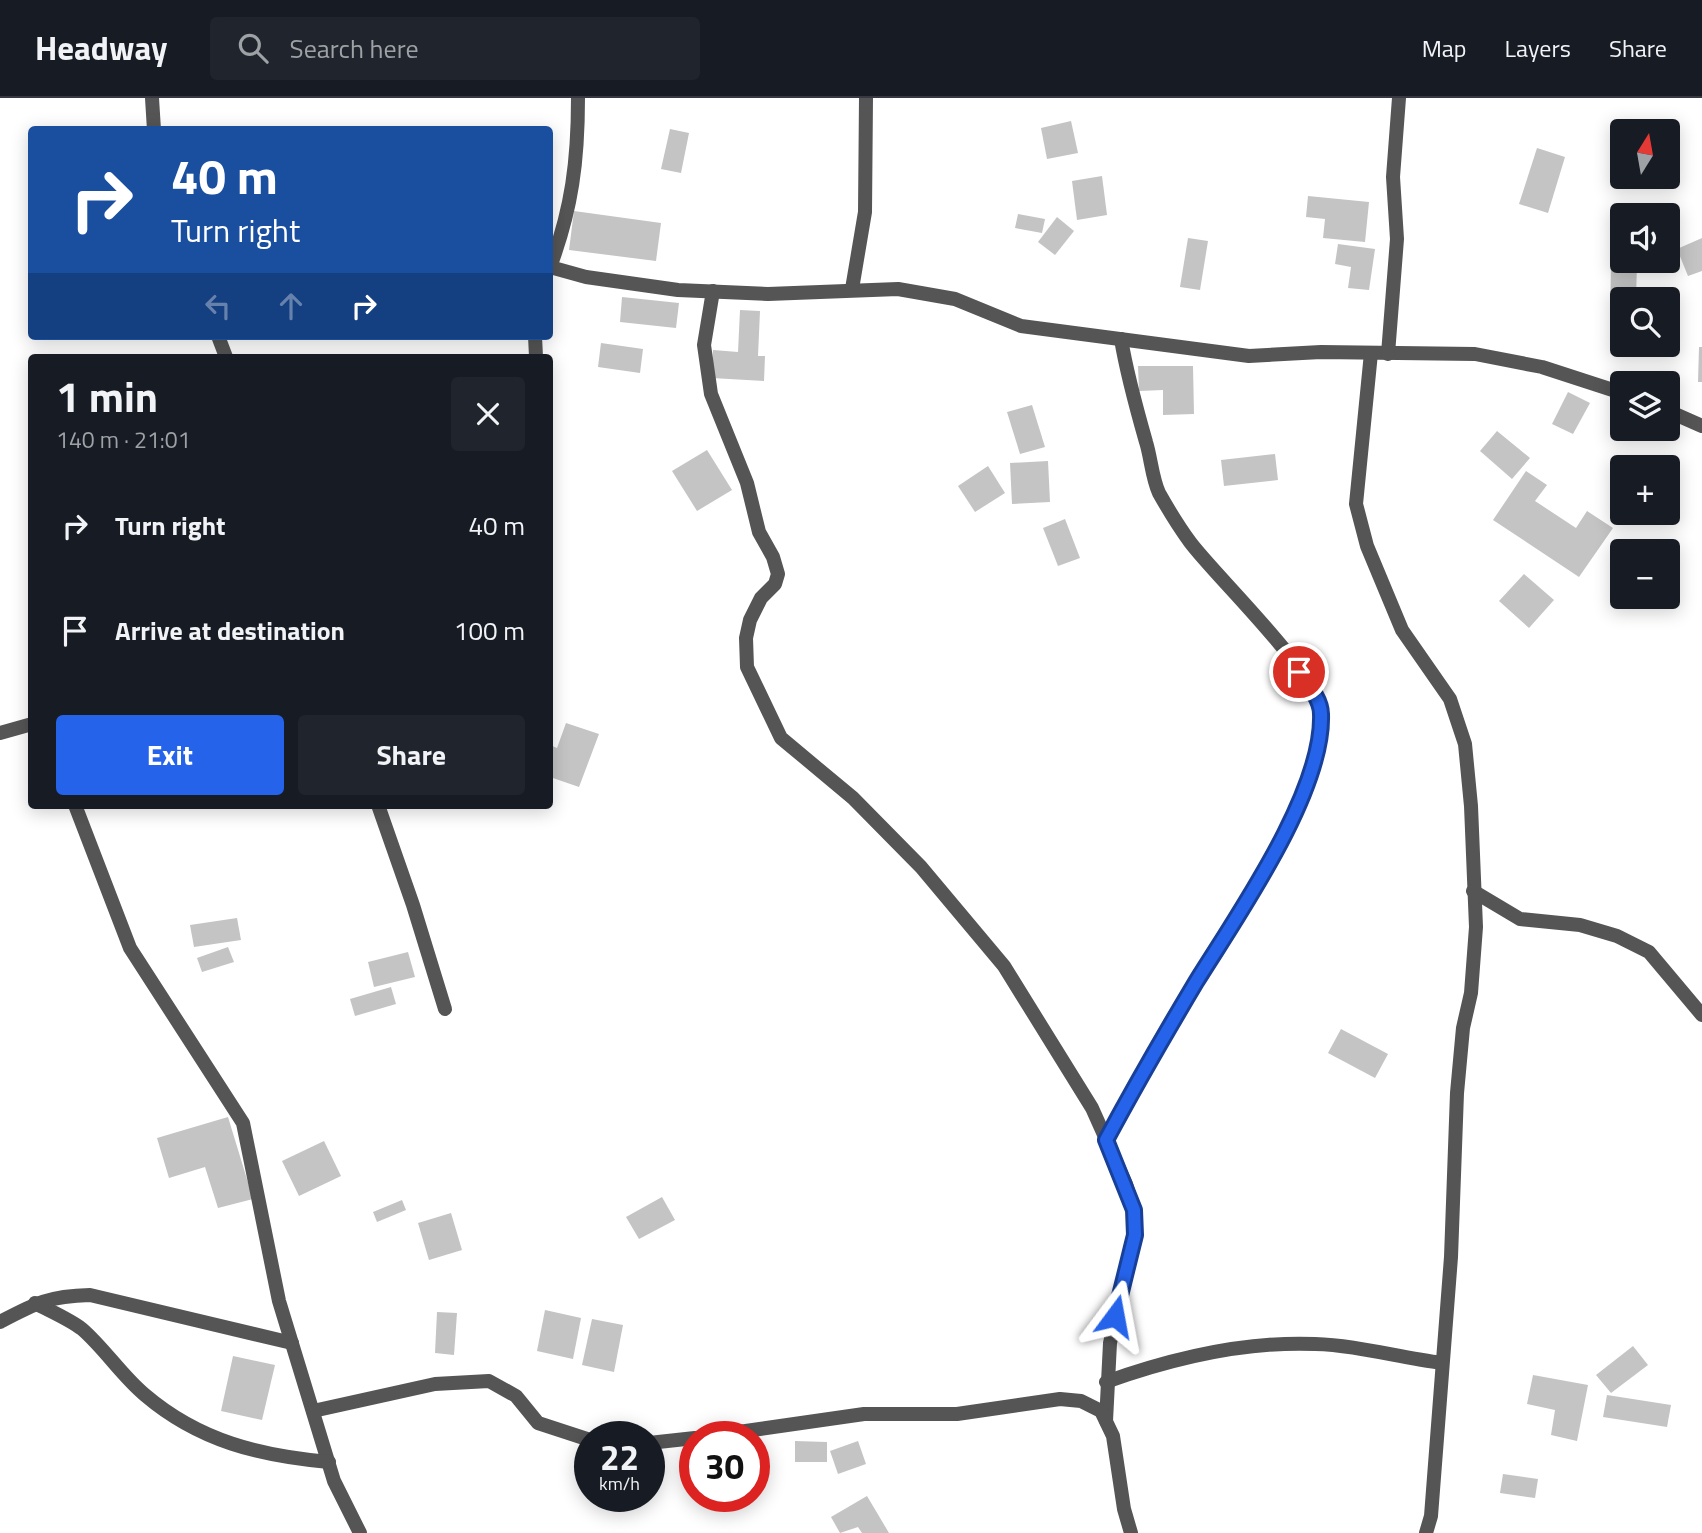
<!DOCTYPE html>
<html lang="en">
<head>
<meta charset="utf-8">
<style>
  body { margin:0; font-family:"Titillium Web",sans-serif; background:#20242c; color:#f1f3f6; height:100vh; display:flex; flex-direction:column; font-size:26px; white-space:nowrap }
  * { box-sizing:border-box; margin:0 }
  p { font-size:23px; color:#9ea1a6 }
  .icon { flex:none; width:38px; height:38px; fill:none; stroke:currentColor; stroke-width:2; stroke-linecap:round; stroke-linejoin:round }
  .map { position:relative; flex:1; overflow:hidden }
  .side { position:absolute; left:28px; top:256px; width:525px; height:455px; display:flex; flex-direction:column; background:#171b24; border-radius:7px; box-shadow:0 4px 18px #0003 }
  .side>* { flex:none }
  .top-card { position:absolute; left:28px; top:28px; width:525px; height:214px; border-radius:7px; box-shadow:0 4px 18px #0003; background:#1a4fa0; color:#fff; overflow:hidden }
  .needle { width:46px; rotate:11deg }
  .tools { position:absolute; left:1610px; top:21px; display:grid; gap:14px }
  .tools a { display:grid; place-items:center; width:70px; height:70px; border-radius:7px; background:#171b24; box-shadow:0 4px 18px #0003; font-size:35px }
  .speed { position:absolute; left:574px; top:1323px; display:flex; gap:14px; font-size:35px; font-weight:700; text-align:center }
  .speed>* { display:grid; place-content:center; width:91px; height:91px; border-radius:50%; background:#171b24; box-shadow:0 4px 18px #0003; line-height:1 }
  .speed small { font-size:18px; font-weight:400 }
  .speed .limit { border:10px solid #d22; background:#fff; color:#111 }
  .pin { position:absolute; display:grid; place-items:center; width:60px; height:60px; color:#fff; margin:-30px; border:4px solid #fff; border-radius:50%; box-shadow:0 2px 7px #0007 }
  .me { position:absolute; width:77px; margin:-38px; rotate:13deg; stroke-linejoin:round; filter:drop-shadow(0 0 5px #0008) }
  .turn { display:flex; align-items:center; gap:24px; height:147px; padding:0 28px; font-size:32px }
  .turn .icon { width:91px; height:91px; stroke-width:2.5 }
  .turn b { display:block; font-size:49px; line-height:60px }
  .lanes { display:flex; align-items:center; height:66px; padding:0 28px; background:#0003; justify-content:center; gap:35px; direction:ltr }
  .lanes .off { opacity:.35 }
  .round { display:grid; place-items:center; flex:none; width:74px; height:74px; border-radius:7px; background:#20242c }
  .headline { display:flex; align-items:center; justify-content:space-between; height:119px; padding:0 28px }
  h1 { font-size:42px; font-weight:700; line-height:52px }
  .action { display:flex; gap:14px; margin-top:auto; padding:14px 28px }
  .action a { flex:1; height:80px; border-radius:7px; background:#2563eb; color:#fff; font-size:28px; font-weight:700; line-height:80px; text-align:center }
  .action a+a { background:#20242c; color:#f1f3f6 }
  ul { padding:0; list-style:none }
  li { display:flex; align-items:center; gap:21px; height:105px; padding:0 28px }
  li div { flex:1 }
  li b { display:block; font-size:26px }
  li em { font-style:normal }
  header { display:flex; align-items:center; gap:42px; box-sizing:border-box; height:98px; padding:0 35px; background:#171b24; border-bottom:2px solid #363941 }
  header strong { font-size:33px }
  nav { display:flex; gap:38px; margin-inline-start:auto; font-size:24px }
  .search { width:490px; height:63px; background:#20242c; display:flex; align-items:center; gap:18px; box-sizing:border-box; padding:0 24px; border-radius:7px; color:#9ea1a6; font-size:26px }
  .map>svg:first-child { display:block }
  .building { fill:#c4c4c4 }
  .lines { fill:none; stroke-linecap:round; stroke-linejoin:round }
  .minor { stroke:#555; stroke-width:14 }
  .route-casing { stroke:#184099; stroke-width:18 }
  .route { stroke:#2563eb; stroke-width:12 }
</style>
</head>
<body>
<header>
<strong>Headway</strong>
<div class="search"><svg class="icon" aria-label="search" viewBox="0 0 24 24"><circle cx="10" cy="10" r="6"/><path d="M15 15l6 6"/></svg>Search here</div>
<nav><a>Map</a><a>Layers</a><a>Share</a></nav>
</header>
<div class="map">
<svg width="1702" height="1435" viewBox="0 0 1702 1435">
  <rect width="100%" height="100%" fill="#fff"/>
  <!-- building -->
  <g class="building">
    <path d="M1071,23L1078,55L1047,61L1041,30Z"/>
    <path d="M670,31L689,35L681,75L661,71Z"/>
    <path d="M1537,50L1565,59L1548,115L1519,106Z"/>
    <path d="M1102,78L1107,117L1077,122L1072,83Z"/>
    <path d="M1308,98L1369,104L1365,144L1323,140L1325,121L1306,119Z"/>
    <path d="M574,113L661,125L656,163L569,152Z"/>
    <path d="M1018,116L1045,121L1042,135L1015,130Z"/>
    <path d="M1057,119L1074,133L1055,157L1038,144Z"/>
    <path d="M1188,140L1208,143L1200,192L1180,189Z"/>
    <path d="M1702,140V173L1688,178L1677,151Z"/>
    <path d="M1338,146L1375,151L1369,192L1348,190L1351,169L1335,166Z"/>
    <path d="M1611,166H1637L1636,201H1622V221H1610Z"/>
    <path d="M622,199L679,205L676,230L620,224Z"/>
    <path d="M740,212L760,213L758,258H765L764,283L712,280L713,252L738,254Z"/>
    <path d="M601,245L643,251L640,275L598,269Z"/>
    <path d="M1699,249H1702V284H1698Z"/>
    <path d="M1138,268H1193L1194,316L1163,317V292L1139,293Z"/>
    <path d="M1568,294L1590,305L1573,336L1552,326Z"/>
    <path d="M1032,307L1045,349L1020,356L1007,314Z"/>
    <path d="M1497,333L1530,360L1512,381L1480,353Z"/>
    <path d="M707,352L732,392L697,413L672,373Z"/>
    <path d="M1275,356L1278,382L1224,388L1221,362Z"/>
    <path d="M1048,363L1050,404L1012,406L1010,365Z"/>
    <path d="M988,368L1005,395L975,414L958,388Z"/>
    <path d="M1526,373L1547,387L1535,403L1576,430L1587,413L1613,430L1579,479L1493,422Z"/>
    <path d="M1065,421L1080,460L1058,468L1043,430Z"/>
    <path d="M1524,476L1554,502L1529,530L1499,503Z"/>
    <path d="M566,625L599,636L579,689L550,679V647L557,650Z"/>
    <path d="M237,820L241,842L194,849L190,827Z"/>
    <path d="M228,849L234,864L202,874L197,860Z"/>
    <path d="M408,854L415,879L374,889L368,864Z"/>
    <path d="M391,889L396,906L355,918L350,901Z"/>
    <path d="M1341,931L1388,956L1375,980L1328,955Z"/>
    <path d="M228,1019L253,1101L218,1110L205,1069L169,1080L157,1040Z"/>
    <path d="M324,1043L341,1078L299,1098L282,1063Z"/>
    <path d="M662,1099L675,1122L639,1141L626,1119Z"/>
    <path d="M402,1102L406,1112L377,1124L373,1114Z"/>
    <path d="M451,1115L462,1152L429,1162L418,1125Z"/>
    <path d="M545,1212L581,1220L573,1261L537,1253Z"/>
    <path d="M437,1214L457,1215L454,1257L435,1255Z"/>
    <path d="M592,1221L623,1227L614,1274L582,1267Z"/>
    <path d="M1633,1248L1648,1267L1611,1295L1596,1277Z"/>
    <path d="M233,1258L275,1267L262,1322L221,1313Z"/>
    <path d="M1533,1277L1588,1287L1577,1343L1551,1337L1555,1312L1527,1306Z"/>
    <path d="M1607,1297L1671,1307L1667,1329L1603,1319Z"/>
    <path d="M795,1343L827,1344V1364H795Z"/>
    <path d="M858,1343L866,1366L838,1376L830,1353Z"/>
    <path d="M1503,1376L1538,1381L1535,1400L1500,1395Z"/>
    <path d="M867,1398L889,1435H862L858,1429L840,1435L831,1419Z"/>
  </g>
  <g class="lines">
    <!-- minor -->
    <g class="minor">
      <path d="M152,0L154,32"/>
      <path d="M550,169L586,179L678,192L768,196L898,191L955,201L1021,228L1249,258L1321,254L1475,256L1542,269L1622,295"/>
      <path d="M550,169C572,111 578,62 578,0"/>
      <path d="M852,191L865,114L866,0"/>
      <path d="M713,193L704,247L711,296L747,385L759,434L773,459L778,476L775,486L761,500L750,522L746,540L747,569L781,640L853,700L921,769L1004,868L1092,1010L1126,1086L1134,1112L1135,1137L1110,1245L1106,1323"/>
      <path d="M218,238L226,259"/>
      <path d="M535,238L536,259"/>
      <path d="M1371,255L1356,406L1367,448L1402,532L1450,601L1465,646L1471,708L1476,829L1471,895L1463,930L1457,995L1451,1159L1431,1418L1426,1435"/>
      <path d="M1388,256L1397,141L1393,79L1399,0"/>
      <path d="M1668,313L1702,328"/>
      <path d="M0,635L32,626"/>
      <path d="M75,707L130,850L243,1025L279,1203L334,1383L360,1435"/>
      <path d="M378,707L413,807L445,911"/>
      <path d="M1473,793L1520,821L1580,827L1617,838L1649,854L1702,917"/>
      <path d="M1106,1042C1131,995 1157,949 1184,904C1225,837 1327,692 1321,615C1319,576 1216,479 1190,444C1179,429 1168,411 1159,395C1152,380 1151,360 1146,344C1136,309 1127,277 1121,241"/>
      <path d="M35,1205C50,1213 69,1221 82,1231C105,1251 122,1278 145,1297C199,1343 260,1358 329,1364"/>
      <path d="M0,1224C36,1205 49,1198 90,1197L292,1245"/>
      <path d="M1106,1284C1173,1260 1244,1243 1315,1246C1357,1247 1400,1260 1442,1265"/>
      <path d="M313,1313L435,1286L489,1283L516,1298L538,1325L590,1342"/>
      <path d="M704,1339L864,1316H957L1060,1301L1081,1303L1101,1313L1113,1338L1124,1411L1131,1435"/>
      <path d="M649,1345L695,1340"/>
    </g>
  </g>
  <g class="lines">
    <defs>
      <path id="route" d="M1115,1218L1135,1137L1134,1112L1106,1042C1135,988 1165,936 1196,884C1237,818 1324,694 1321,616C1321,601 1307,585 1299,574"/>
    </defs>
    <!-- route casing -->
    <use href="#route" class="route-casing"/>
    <!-- route -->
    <use href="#route" class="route"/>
  </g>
</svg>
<div class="tools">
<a><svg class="needle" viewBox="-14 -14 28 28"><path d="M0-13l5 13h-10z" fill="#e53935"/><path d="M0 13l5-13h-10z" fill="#9ea1a6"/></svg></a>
<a><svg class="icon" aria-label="sound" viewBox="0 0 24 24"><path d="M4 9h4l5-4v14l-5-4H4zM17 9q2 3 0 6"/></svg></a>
<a><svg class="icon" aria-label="search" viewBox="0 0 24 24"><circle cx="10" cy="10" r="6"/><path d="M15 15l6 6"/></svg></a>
<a><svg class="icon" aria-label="layers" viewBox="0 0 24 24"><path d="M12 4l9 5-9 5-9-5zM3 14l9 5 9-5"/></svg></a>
<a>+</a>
<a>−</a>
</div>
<div class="speed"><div>22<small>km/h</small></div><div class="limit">30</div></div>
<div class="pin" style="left:1299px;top:574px;background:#d93025"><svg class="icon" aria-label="arrive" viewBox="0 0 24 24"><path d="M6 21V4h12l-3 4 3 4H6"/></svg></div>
<svg class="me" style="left:1115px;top:1218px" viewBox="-20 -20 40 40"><path d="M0-17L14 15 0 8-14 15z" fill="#2563eb" stroke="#fff" stroke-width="4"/></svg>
<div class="top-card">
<div class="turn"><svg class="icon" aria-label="right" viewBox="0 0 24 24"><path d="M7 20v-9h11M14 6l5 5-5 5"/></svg><div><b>40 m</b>Turn right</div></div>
<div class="lanes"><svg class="icon off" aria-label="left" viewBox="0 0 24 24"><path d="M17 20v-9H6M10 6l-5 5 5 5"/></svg><svg class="icon off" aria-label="ahead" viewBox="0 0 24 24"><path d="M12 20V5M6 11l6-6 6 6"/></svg><svg class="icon" aria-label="right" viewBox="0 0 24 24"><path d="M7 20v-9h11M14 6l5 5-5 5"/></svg></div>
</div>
<section class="side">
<div class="headline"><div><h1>1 min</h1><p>140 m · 21:01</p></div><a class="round"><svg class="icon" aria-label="close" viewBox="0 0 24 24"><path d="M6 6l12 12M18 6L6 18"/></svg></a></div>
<ul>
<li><svg class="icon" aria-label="right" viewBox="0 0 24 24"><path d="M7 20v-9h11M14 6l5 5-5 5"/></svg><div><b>Turn right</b></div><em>40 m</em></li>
<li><svg class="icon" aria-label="arrive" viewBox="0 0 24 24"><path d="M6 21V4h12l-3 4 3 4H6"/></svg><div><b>Arrive at destination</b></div><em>100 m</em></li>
</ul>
<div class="action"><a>Exit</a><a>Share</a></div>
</section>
</div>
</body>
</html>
